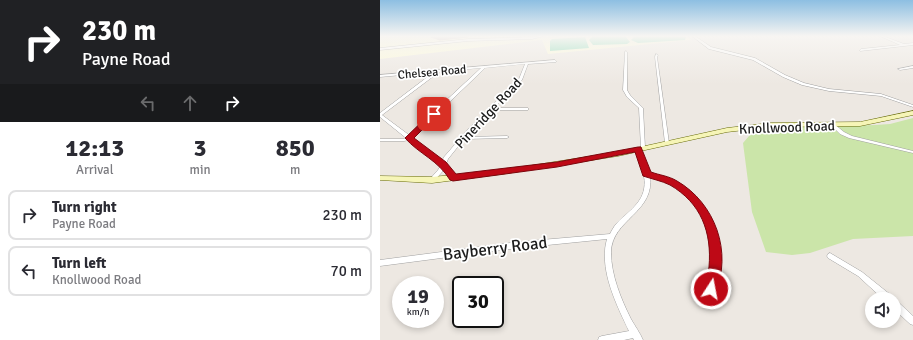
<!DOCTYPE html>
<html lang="en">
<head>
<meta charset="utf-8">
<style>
  body { margin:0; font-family:Signika,sans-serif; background:#f7f7f7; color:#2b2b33; height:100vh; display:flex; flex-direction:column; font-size:15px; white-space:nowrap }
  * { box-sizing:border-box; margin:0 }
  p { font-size:13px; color:#7c7c81 }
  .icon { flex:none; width:22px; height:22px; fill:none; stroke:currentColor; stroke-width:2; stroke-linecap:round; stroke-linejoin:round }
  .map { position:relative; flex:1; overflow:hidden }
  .details { display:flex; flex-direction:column; background:#fff; width:380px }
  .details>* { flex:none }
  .hud { background:#202124; color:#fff; overflow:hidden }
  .tools { position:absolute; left:485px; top:292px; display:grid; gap:8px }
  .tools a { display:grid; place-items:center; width:36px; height:36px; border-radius:50%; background:#fff; box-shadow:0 2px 6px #0003; font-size:20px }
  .speed { position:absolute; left:12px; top:276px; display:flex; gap:8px; font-size:20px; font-weight:700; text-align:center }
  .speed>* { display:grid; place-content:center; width:52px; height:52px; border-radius:50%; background:#fff; box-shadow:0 2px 6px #0003; line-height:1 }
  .speed small { font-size:10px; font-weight:400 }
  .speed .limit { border:2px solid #111; border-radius:6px; background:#fff; color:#111 }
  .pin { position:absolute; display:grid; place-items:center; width:34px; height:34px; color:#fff; margin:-17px; border-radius:8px; box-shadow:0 2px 6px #0006 }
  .me { position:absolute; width:44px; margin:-22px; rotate:11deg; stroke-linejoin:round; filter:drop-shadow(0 0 3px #0008) }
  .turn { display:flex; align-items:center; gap:14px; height:84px; padding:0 16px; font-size:18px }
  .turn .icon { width:52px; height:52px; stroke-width:2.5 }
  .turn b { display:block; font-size:28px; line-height:34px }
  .lanes { display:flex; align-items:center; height:38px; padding:0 16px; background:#0003; justify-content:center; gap:20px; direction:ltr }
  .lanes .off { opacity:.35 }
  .eta { display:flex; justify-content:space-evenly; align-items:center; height:68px; text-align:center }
  .eta b { font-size:24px; font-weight:700; line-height:28px }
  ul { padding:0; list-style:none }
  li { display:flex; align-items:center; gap:12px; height:50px; margin:0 8px 6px; padding:0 8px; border:2px solid #e1e1e2; border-radius:8px }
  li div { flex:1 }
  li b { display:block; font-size:15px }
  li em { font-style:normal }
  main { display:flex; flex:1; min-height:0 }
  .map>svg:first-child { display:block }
  .education { fill:#fdfbda }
  .grass { fill:#cbe5a9 }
  .pitch { fill:#83d9b2 }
  .building { fill:#bdb4ae; stroke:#beaea5 }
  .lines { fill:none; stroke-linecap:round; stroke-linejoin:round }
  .street-casing { stroke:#a0a0a0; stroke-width:1 }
  .secondary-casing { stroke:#686c0a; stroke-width:1 }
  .street { fill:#fff; fill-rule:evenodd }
  .secondary { fill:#f6f5b7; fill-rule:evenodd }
  .route { fill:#be0916; stroke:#7c060e }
  .labels { text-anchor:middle; stroke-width:3.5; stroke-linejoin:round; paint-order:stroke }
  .far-street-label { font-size:12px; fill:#1c1c1c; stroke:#fff }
  .street-label { font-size:14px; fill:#1c1c1c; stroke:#fff }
  .near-street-label { font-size:17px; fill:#1c1c1c; stroke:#fff }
</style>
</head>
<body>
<main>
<section class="details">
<div class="hud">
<div class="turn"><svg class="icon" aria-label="right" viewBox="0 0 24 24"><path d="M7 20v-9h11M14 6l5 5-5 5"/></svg><div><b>230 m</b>Payne Road</div></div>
<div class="lanes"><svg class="icon off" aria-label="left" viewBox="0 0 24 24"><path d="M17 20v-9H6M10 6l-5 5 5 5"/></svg><svg class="icon off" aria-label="ahead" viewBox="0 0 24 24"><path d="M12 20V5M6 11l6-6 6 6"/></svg><svg class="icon" aria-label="right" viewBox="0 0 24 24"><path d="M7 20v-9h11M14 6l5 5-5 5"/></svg></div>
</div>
<div class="eta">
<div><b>12:13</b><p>Arrival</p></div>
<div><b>3</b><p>min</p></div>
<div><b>850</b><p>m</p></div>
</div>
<ul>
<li><svg class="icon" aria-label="right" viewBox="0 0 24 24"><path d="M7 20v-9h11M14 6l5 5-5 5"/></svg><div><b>Turn right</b><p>Payne Road</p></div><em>230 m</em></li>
<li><svg class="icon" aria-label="left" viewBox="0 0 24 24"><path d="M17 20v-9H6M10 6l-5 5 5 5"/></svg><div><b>Turn left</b><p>Knollwood Road</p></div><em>70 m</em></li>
</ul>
</section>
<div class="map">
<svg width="533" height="340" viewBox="0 0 533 340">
  <rect width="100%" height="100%" fill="#ede8e2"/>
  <!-- education -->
  <path class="education" d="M0,36H307L311,40L168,54L162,40L0,59Z"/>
  <!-- grass -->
  <path class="grass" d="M533,118V236L473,239L430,253L412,255L386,252L372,212L363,143L369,136L384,128L495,125L510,124Z"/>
  <!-- pitch -->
  <g class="pitch">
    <path d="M213,36H245L250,42L247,44L213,45L209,40Z"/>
    <path d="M255,36H305L306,37L305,40L258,43L251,40Z"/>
    <path d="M205,37L209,48L170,51V41L172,39Z"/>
  </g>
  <!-- building -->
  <path class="building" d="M57,36H88V37L60,40L51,37Z"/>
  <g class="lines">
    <defs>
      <g id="street">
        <path d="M159,36H164L152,39L88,41L0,50V48L88,39L152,37Z"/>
        <path d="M312,36H315L331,47L375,58L405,75L424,83L449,89L501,94L533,105V107L501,96L449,91L422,85L403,77L373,60L329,49Z"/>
        <path d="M500,36H503L524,44L533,43V45L480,51V50L481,49L520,45Z"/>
        <path d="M246,51L247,52V90L250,95L263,108L265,148L263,149L261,148L259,108L247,97L243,90L245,52Z"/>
        <path d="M276,54L278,55L277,57L289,143L287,144L285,143L275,57Z"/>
        <path d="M175,60L176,61V62L148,64L142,80L114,108H148V110H111L92,129L86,137L127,136L129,137L127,138L84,139L68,159L66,164L72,171L76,178L75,179H71L68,173L64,168L62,172L54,181H50L49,180L50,179L58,170L61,165L29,140L24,141H0V139H23L26,138L0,117V113L54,72L0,77V75ZM145,64L139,79L90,127L64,157L62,161L32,138L105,68ZM101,68L29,135L2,115L59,72Z"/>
        <path d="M533,66V68L520,70L518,69Z"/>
        <path d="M452,124H454L464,132L472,136L533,151V153L469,138L460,134L452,126Z"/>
        <path d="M256,148H260V149L269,173C280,176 291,179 300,185C328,203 340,235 338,267C338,278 335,289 332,300L331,303L328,304L325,303L324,300C327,289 331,278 332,267C335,221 314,189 270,176C275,213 232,219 231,252C231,275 241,299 251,319C255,326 260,333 263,340H254L253,338L244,340H218L219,337L222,336L249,331C238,308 223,278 225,251C225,247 226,243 227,239L138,248L0,266V260L138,242L230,234C232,230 234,226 237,223C251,209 268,200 264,176C263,167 258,158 256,149Z"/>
        <path d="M450,253L482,272L512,296L513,299H503L478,276L448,258L447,256L448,254Z"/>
        <path d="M514,300L517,301L533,316V325L530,324L514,309Z"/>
      </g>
      <path id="secondary" d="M533,111V115L480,126L391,127L347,132L238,156L123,174L52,183L0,180V176L52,177L123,170L238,152L347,128L391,123L480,122Z"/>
    </defs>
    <!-- street casing -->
    <use href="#street" class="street-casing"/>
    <!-- secondary casing -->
    <use href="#secondary" class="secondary-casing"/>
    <!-- street -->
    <use href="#street" class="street"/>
    <!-- secondary -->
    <use href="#secondary" class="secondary"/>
  </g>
  <!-- sky -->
  <linearGradient id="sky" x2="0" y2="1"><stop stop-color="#8dbfe2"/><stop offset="0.43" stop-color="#f7f5f2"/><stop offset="1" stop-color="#f7f5f2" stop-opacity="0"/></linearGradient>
  <rect width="533" height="84" fill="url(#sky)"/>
  <!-- route -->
  <path class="route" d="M52,112H57L58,114L34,138L66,162L76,174L177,162L258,147H261L271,172C279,175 289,176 297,181C335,203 353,252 335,294L331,295L326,294C322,285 328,276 329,267C332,232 321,203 290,185C282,181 272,179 263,176L255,152L177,167L73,181L70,180C58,160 39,154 25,138Z"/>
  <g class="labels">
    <!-- far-street labels -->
    <g class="far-street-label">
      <text transform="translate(52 72) rotate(-5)" y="4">Chelsea Road</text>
    </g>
    <!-- street labels -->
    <g class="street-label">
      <text transform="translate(108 113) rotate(-47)" y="5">Pineridge Road</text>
      <text transform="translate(407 127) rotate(-2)" y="5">Knollwood Road</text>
    </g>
    <!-- near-street labels -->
    <g class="near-street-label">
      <text transform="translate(115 248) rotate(-7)" y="6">Bayberry Road</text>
    </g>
  </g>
</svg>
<div class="tools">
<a><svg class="icon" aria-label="sound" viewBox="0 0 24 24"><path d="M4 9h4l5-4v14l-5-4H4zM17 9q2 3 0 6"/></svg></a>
</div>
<div class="speed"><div>19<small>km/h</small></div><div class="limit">30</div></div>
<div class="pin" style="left:54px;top:114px;background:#d93025"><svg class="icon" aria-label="arrive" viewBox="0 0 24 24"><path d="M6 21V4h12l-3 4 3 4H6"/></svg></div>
<svg class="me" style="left:331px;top:289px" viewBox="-20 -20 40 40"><circle r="17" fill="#be0916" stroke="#fff" stroke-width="3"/><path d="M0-11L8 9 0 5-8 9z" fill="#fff"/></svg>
</div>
</main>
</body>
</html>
